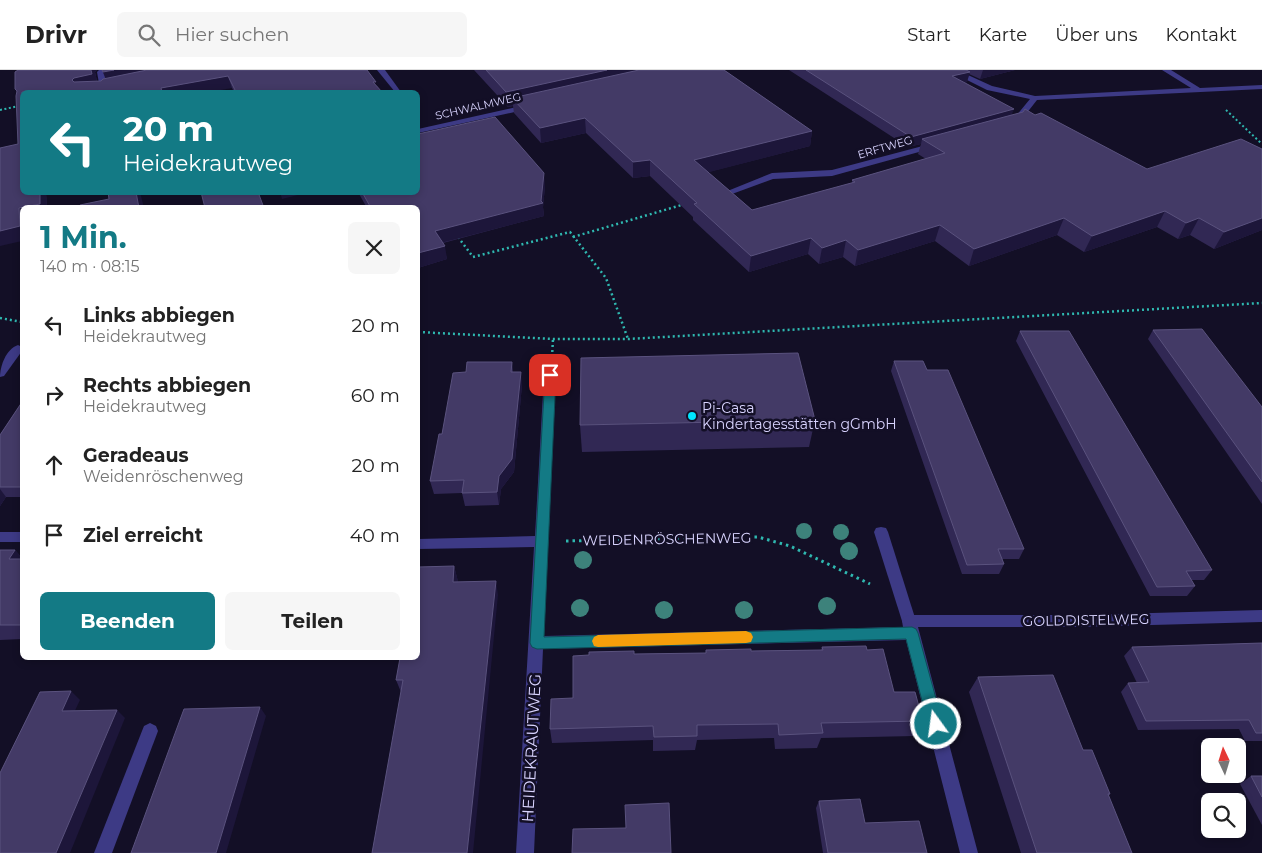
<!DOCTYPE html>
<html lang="de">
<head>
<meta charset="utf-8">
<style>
  body { margin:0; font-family:Montserrat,sans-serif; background:#f6f6f6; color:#222; height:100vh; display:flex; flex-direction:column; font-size:19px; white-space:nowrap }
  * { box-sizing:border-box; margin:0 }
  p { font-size:16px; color:#767676 }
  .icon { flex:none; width:28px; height:28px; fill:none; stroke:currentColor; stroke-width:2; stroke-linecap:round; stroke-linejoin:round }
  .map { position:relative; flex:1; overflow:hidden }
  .drawer { position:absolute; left:20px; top:135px; width:400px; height:455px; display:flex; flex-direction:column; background:#fff; border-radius:8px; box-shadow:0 2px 8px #0003 }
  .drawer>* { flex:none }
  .banner { position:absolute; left:20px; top:20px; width:400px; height:105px; border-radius:8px; box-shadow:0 2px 8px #0003; background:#137a85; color:#fff; overflow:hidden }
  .needle { width:32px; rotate:356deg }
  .fabs { position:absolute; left:1201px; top:668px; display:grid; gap:10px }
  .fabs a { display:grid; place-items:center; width:45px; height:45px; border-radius:8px; background:#fff; box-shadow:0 2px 8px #0003; font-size:25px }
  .pin { position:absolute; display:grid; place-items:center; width:42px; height:42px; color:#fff; margin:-21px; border-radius:10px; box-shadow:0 2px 8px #0006 }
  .me { position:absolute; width:55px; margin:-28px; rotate:346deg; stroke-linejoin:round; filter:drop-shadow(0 0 4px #0008) }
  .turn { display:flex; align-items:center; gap:18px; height:105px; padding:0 20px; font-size:22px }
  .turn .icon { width:65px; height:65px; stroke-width:2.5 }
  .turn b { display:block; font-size:35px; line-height:42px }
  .round { display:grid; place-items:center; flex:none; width:52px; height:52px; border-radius:8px; background:#f6f6f6 }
  .headline { display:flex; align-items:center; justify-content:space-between; height:85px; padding:0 20px }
  h1 { font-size:30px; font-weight:700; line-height:38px; color:#137a85 }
  .action { display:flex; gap:10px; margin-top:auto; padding:10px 20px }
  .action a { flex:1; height:58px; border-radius:8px; background:#137a85; color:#fff; font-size:20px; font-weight:700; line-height:58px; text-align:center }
  .action a+a { background:#f6f6f6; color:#222 }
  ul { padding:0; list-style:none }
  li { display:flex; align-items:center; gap:15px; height:70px; padding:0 20px }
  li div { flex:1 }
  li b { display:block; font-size:19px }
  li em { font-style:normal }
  header { display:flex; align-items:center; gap:30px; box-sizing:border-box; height:70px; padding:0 25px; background:#fff; border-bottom:1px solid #e0e0e0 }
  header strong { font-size:24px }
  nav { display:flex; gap:28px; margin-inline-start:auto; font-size:18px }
  .search { width:350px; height:45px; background:#f6f6f6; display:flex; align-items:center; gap:12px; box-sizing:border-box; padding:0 18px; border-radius:8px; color:#767676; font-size:19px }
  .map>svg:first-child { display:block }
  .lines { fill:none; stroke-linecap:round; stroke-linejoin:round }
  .path-far2 { stroke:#2fb8b0; stroke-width:2; stroke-dasharray:2 2.5; stroke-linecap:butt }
  .path-far1 { stroke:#2fb8b0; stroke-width:2.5; stroke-dasharray:2 3; stroke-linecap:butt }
  .path { stroke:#2fb8b0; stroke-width:3; stroke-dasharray:2.5 4; stroke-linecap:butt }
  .lane { fill:#3d3a85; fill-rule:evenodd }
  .street { fill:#3d3a85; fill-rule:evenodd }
  .tree { fill:#3d827b }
  .wall { fill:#312854 }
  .shaded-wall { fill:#1d163a }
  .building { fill:#433a66; stroke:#5a527e }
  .route { fill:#137a85; stroke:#0c4f56 }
  .slow { fill:#f59e0b }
  .poi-dot { fill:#00e5ff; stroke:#130f26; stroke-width:2 }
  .labels { text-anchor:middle; stroke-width:5; stroke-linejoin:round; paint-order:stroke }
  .far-street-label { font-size:11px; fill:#d9d4ff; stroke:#130f26 }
  .poi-label { font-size:14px; fill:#d9d4ff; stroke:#130f26; text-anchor:start }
  .street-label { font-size:14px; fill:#d9d4ff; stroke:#130f26 }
  .near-street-label { font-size:16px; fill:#d9d4ff; stroke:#130f26 }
</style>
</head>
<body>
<header>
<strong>Drivr</strong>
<div class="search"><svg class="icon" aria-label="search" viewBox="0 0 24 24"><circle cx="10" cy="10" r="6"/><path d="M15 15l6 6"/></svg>Hier suchen</div>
<nav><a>Start</a><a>Karte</a><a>Über uns</a><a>Kontakt</a></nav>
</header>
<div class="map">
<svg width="1262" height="783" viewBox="0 0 1262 783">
  <rect width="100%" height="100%" fill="#130f26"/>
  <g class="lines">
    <!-- path-far2 -->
    <g class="path-far2">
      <path d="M0,40L19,36"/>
      <path d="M1226,40L1262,74"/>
    </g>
    <!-- path-far1 -->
    <g class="path-far1">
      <path d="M458,167L473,187L570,162L606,208L628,269"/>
      <path d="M573,167L685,134"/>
      <path d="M0,248L22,252"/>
      <path d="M418,262L553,269H628L1262,233"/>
      <path d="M552,287L553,269"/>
    </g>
    <!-- path -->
    <path class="path" d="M566,471L758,467L790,476L870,514"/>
    <!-- lane -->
    <g class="lane">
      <path d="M99,0H108L105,3L107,21L100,19L97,2Z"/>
      <path d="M881,457L886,458L888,462L916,551L914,555L909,557L904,555L902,551L874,462L876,458Z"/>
    </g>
    <!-- street -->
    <g class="street">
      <path d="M377,0H385L401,22H395Z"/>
      <path d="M947,0H957L992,16L1035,26L1191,18L1162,0H1171L1200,18L1262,15V19L1037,30L1019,53H1016L1012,51L1030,29L987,20Z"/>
      <path d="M530,34H533V38L418,63V59Z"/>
      <path d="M934,73H937V77L832,106L773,109L732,124L725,122L772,103L832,100Z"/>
      <path d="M18,275L22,277V281L4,306L0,307C0,296 6,279 18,275Z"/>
      <path d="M550,301L556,305L544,566L903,557L902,551L904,547L909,545H1079L1262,540V552L1079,557H918L978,783H960L906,570L543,579L534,783H516L534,477L418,479V469L535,466L544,305Z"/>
      <rect x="0" y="462" width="22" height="10"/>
      <path d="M150,653L156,656L158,661L112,783H94L142,661L144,656Z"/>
    </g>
  </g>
  <!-- trees -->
  <g class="tree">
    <circle cx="804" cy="461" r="8"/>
    <circle cx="841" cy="462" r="8"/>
    <circle cx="849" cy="481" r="9"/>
    <circle cx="583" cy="490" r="9"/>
    <circle cx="827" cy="536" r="9"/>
    <circle cx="580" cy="538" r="9"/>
    <circle cx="664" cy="540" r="9"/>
    <circle cx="744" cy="540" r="9"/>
  </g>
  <!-- wall -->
  <g class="wall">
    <path d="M18,0H97L95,2L97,11H101L105,8L103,2L377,16L382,22H234L232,18L22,22L46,122L47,138H22L17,22L15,19Z"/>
    <path d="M474,0H724L812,61L810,76L708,102L752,140L852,113V110L926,89L918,84L921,74L908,77L789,0H1015L980,9L969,4L967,12L964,13L1012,45L1262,160L1214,179L1190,165L1178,169L1157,157L1084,182L1057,165L969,196L935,171L855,196L843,187L819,194L808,184L749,202L693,150V147L650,106L633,108L586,63L541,73L514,43L513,36L508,37Z"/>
    <path d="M545,116L543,137L544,146L443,173L447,189L418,198V138H367L358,122H418Z"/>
    <path d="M1153,260L1262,337V434L1148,269Z"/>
    <path d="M1020,261L1212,500L1204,510H1191L1195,516L1187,526H1150L1016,271Z"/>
    <path d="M894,291L927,300L1024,479L1019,489H1002L1004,494L999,504H962L891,301Z"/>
    <path d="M512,292L513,302L522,315L514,402L501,419L499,435L465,436L462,423L434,424L430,411L442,364L466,302Z"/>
    <path d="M22,332V427H6L0,436V365Z"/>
    <path d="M815,350L809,377L582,382L580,355Z"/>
    <path d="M0,480H15L22,488V569L0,570Z"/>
    <path d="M454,496L458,512L498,525L401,622L396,610Z"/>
    <path d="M1262,573V671H1245L1239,659L1138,660L1121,622L1128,613H1137L1124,586L1132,577Z"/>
    <path d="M822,577L867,580L894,622L923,651L915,666L821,668L817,678L775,679L774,668L697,670L695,680L653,681V670L552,673L550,659L573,628L634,584L706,583V580L751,581L821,580Z"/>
    <path d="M978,607L1083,680L1110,724L1108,726L1132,783H1021L969,622Z"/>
    <path d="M1251,706H1262V755L1240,714Z"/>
    <path d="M819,731L865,753L927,783H823L816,738Z"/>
  </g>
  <!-- shaded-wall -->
  <g class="shaded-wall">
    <path d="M91,0H97L95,2L98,16L80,20L72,10L74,8Z"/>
    <path d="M114,0H178L108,14L103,2Z"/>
    <path d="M607,0H671L512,28L513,36L508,37L506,22Z"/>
    <path d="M983,0H1015L980,9Z"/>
    <path d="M970,2L967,12L949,16L952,6Z"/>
    <path d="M228,6L232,18L210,22H162L161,18Z"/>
    <path d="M1014,39L1010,49L922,69L921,74L908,77L911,67Z"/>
    <path d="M585,48L586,63L541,73L540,58Z"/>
    <path d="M812,61L810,76L694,106V90Z"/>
    <path d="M650,90V106L633,108V92Z"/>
    <path d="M544,103L545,116L543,137L544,146L437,174L435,161Z"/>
    <path d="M40,122H46L47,138H23Z"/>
    <path d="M136,122H140L144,138H139Z"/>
    <path d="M280,122H310L282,129Z"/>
    <path d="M19,138H22V171L0,176V161Z"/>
    <path d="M1165,141L1157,157L1084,182L1092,166Z"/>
    <path d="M1064,148L1057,165L969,196L974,179Z"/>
    <path d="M1199,148L1190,165L1178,169L1186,153Z"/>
    <path d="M1262,148V160L1214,179L1224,162Z"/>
    <path d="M940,155L935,171L855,196L858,180Z"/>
    <path d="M811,168L808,184L749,202L751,186Z"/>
    <path d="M846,170L843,187L819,194L822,178Z"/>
    <path d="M445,176L447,189L418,198V183Z"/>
    <path d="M521,302L522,315L514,402L501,419L499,435L497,422L499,406Z"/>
    <path d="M0,419L6,427L0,436Z"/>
    <path d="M15,480L22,488V503L9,489Z"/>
    <path d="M454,496L458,511L456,526L453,512Z"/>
    <path d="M496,511L498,525L473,783H467Z"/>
    <path d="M71,621L80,630L71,649L62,641Z"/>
    <path d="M260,637L266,646L226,783H216Z"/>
    <path d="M117,640L125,648L70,783H56Z"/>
  </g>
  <!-- building -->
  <g class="building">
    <path d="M18,0H91L92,4L74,8L72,10L74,12L101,11L103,9L147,0H367L376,12H373L382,22H236L228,6L161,18L162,22H22V122H40V134L19,138L20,156L0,161V78L18,74L16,26L17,21L15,19V2Z"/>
    <path d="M102,0H114L103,2Z"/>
    <path d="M486,0H607L506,22Z"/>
    <path d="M639,0H724L812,61L694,90L752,140L855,112L852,110L945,83L922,69L1023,42L1025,39L1035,45L1041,43L1147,99L1241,69L1262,79V148L1224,162L1199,148L1186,153L1165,141L1092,166L1064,148L974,179L940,155L858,180L846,170L822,178L811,168L751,186L694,134L697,133L650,90L633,92L585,48L540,58L512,28Z"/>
    <path d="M806,0H966L970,2L952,6L1014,39L911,67Z"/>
    <path d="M495,47L544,103L541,131L543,133L435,161L445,176L418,183V138H371L362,122H418V64Z"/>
    <path d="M108,122H136L139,138H80V135L109,129Z"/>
    <path d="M201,122H258L264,138H205Z"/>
    <path d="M1202,259L1262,337V412L1153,260Z"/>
    <path d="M1020,261H1069L1212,500L1186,501L1195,516L1157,517Z"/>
    <path d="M798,283L815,350L580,355L581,288Z"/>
    <path d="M894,291H923L927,300H948L1024,479H998L1004,494L967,495Z"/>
    <path d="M467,292H512L511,302H521L512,389L499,406L497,422L462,423L464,410L430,411L439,364H442L453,303L466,302Z"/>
    <path d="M22,332V417H0V365Z"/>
    <path d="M0,480H15L9,489H22V555H0Z"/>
    <path d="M454,496L453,512L496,511L467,783H372L403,610H396L400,588H418V497Z"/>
    <path d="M1262,573V663H1256L1249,650L1146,651L1128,613L1149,612L1132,577Z"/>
    <path d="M866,576L867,580L883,579L894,622H915L923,651L821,653L823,663L779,665L778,654L697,655V666L654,667L653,656L550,659L551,629L573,628V586L589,585V582L634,581V584L706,583V580L751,579V581L823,580L822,577Z"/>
    <path d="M1053,605L1083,680H1092L1110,724H1108L1132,783H1037L978,607Z"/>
    <path d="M71,621L62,641L117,640L56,783H0V703L40,622Z"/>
    <path d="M260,637L216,783H131L184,639Z"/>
    <path d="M1251,706H1262V727Z"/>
    <path d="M860,729L865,753L919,751L927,783H828L819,731Z"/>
    <path d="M669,733L671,783H572L573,759L626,758L625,735Z"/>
  </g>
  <!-- route -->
  <path class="route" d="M550,302L556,305L544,567L912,557L916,559L918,563L943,654L941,659L936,661L930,659L928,654L906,569L537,579L532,577L530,573L545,305Z"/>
  <!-- slow -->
  <path class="slow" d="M746,561L751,563L753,567L751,572L746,573L598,577L594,576L592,571L594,567L598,565Z"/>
  <!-- markers -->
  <circle class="poi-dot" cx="692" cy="346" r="5"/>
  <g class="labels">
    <!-- far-street labels -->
    <g class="far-street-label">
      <text transform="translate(478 36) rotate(-13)" y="4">SCHWALMWEG</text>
      <text transform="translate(885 77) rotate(-16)" y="4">ERFTWEG</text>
    </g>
    <!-- poi labels -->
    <g class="poi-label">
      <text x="702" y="343">Pi-Casa<tspan x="702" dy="16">Kindertagesstätten gGmbH</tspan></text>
    </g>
    <!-- street labels -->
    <g class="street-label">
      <text transform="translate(667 469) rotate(-1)" y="5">WEIDENRÖSCHENWEG</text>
      <text transform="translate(1086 550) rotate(-1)" y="5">GOLDDISTELWEG</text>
    </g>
    <!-- near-street labels -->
    <g class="near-street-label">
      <text transform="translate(531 678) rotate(-87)" y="6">HEIDEKRAUTWEG</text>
    </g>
  </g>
</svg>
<div class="fabs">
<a><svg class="needle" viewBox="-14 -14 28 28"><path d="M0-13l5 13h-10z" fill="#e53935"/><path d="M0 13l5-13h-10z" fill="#767676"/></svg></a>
<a><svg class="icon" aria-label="search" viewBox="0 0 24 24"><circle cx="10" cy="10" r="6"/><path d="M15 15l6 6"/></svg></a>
</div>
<div class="pin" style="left:550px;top:305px;background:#d93025"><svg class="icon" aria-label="arrive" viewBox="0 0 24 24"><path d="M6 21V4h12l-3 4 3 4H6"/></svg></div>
<svg class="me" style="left:936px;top:654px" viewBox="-20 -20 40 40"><circle r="17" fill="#137a85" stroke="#fff" stroke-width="3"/><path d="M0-11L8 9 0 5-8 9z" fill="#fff"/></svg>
<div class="banner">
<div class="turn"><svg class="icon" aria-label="left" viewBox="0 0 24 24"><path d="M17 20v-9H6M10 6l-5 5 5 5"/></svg><div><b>20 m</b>Heidekrautweg</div></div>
</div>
<section class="drawer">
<div class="headline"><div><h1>1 Min.</h1><p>140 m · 08:15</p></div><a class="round"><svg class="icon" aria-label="close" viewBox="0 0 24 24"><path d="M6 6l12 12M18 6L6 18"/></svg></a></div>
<ul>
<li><svg class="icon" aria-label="left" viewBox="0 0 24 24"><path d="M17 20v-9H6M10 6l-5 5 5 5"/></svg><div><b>Links abbiegen</b><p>Heidekrautweg</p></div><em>20 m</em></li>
<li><svg class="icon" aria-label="right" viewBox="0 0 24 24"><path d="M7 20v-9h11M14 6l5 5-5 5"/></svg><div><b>Rechts abbiegen</b><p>Heidekrautweg</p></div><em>60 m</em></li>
<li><svg class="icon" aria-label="ahead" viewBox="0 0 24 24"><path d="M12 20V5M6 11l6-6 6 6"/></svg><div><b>Geradeaus</b><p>Weidenröschenweg</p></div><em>20 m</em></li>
<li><svg class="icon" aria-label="arrive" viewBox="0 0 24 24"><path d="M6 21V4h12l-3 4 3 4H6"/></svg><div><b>Ziel erreicht</b></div><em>40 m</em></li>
</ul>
<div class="action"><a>Beenden</a><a>Teilen</a></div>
</section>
</div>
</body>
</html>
